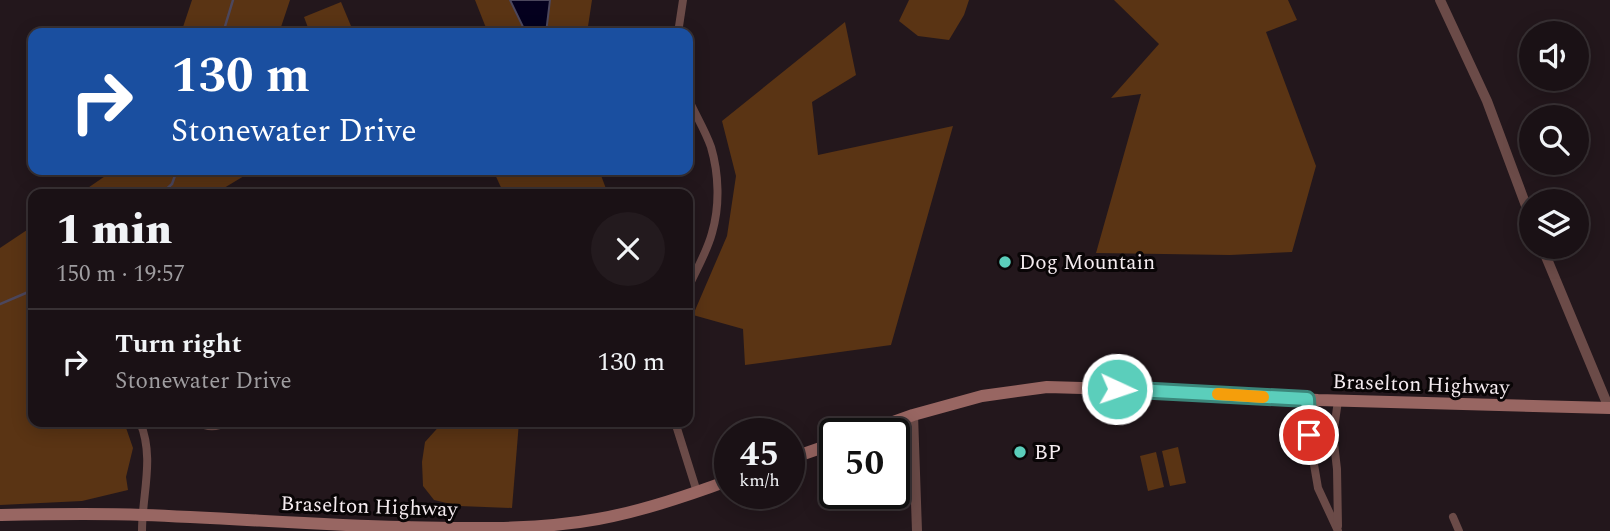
<!DOCTYPE html>
<html lang="en">
<head>
<meta charset="utf-8">
<style>
  body { margin:0; font-family:Spectral,serif; background:#231a1e; color:#f1f3f6; height:100vh; display:flex; flex-direction:column; font-size:26px; white-space:nowrap }
  * { box-sizing:border-box; margin:0 }
  p { font-size:23px; color:#9f9da0 }
  .icon { flex:none; width:38px; height:38px; fill:none; stroke:currentColor; stroke-width:2; stroke-linecap:round; stroke-linejoin:round }
  .map { position:relative; flex:1; overflow:hidden }
  .sheet { position:absolute; left:28px; top:189px; width:665px; height:238px; display:flex; flex-direction:column; background:#1a1115; border-radius:14px; box-shadow:0 4px 18px #0003,0 0 0 2px #383134 }
  .sheet>* { flex:none }
  .guide { position:absolute; left:28px; top:28px; width:665px; height:147px; border-radius:14px; box-shadow:0 4px 18px #0003,0 0 0 2px #383134; background:#1a4fa0; color:#fff; overflow:hidden }
  .fabs { position:absolute; left:1519px; top:21px; display:grid; gap:14px }
  .fabs a { display:grid; place-items:center; width:70px; height:70px; border-radius:50%; background:#1a1115; box-shadow:0 4px 18px #0003,0 0 0 2px #383134; font-size:35px }
  .speed { position:absolute; left:714px; top:418px; display:flex; gap:14px; font-size:35px; font-weight:700; text-align:center }
  .speed>* { display:grid; place-content:center; width:91px; height:91px; border-radius:50%; background:#1a1115; box-shadow:0 4px 18px #0003,0 0 0 2px #383134; line-height:1 }
  .speed small { font-size:18px; font-weight:400 }
  .speed .limit { border:4px solid #111; border-radius:10px; background:#fff; color:#111 }
  .pin { position:absolute; display:grid; place-items:center; width:60px; height:60px; color:#fff; margin:-30px; border:4px solid #fff; border-radius:50%; box-shadow:0 2px 7px #0007 }
  .me { position:absolute; width:77px; margin:-38px; rotate:93deg; stroke-linejoin:round; filter:drop-shadow(0 0 5px #0008) }
  .turn { display:flex; align-items:center; gap:24px; height:147px; padding:0 28px; font-size:32px }
  .turn .icon { width:91px; height:91px; stroke-width:2.5 }
  .turn b { display:block; font-size:49px; line-height:60px }
  .round { display:grid; place-items:center; flex:none; width:74px; height:74px; border-radius:37px; background:#231a1e }
  .head { display:flex; align-items:center; justify-content:space-between; height:119px; padding:0 28px }
  h1 { font-size:42px; font-weight:800; line-height:52px }
  ul { padding:0; list-style:none }
  li { display:flex; align-items:center; gap:21px; height:105px; padding:0 28px; border-top:2px solid #383134 }
  li div { flex:1 }
  li b { display:block; font-size:26px }
  li em { font-style:normal }
  .map>svg:first-child { display:block }
  .green { fill:#5a3414 }
  .water { fill:#04001e; stroke:#4c475d; stroke-width:2 }
  .lines { fill:none; stroke-linecap:round; stroke-linejoin:round }
  .stream { stroke:#4c475d; stroke-width:2.5 }
  .minor { stroke:#6b4b48; stroke-width:8 }
  .tertiary { stroke:#6b4b48; stroke-width:10 }
  .secondary { stroke:#986662; stroke-width:12 }
  .route-casing { stroke:#3b867a; stroke-width:18 }
  .route { stroke:#5bcebb; stroke-width:12 }
  .slow { stroke:#f59e0b; stroke-width:12 }
  .poi-dot { fill:#5bcebb; stroke:#090506; stroke-width:2.5 }
  .labels { text-anchor:middle; stroke-width:6; stroke-linejoin:round; paint-order:stroke }
  .poi-label { font-size:21px; fill:#f5ecf0; stroke:#090506; text-anchor:start }
  .street-label { font-size:21px; fill:#f5ecf0; stroke:#090506 }
</style>
</head>
<body>
<div class="map">
<svg width="1610" height="531" viewBox="0 0 1610 531">
  <rect width="100%" height="100%" fill="#23171c"/>
  <!-- green -->
  <g class="green">
    <path d="M192,0H290L279,33H181Z"/>
    <path d="M475,0H510L526,33H488Z"/>
    <path d="M550,0H592L587,33H546Z"/>
    <path d="M909,0H969L964,15L949,40L918,36L899,21Z"/>
    <path d="M1114,0H1288L1297,20L1266,32L1316,166L1292,252L1230,255L1096,253L1141,94L1111,98L1159,44Z"/>
    <path d="M341,2L351,26L333,33H310L304,17Z"/>
    <path d="M845,22L856,75L812,102L818,155L953,126L891,345L745,365L743,329L693,315L727,236L736,176L722,121Z"/>
    <path d="M114,170H250L249,173L214,194H79Z"/>
    <path d="M493,170H599L608,194H504Z"/>
    <path d="M33,226V422H124L133,448L126,477L128,490L82,501L0,505V248Z"/>
    <path d="M443,422H519L512,508L459,506L434,500L423,486L422,462L425,442Z"/>
    <path d="M1178,447L1186,483L1170,486L1162,451Z"/>
    <path d="M1156,452L1164,487L1148,491L1140,456Z"/>
  </g>
  <!-- water -->
  <path class="water" d="M510,0H550L546,33H526Z"/>
  <g class="lines">
    <!-- stream -->
    <g class="stream">
      <path d="M223,33L233,0"/>
      <path d="M161,194L172,184L177,170"/>
      <path d="M0,304L33,290"/>
    </g>
    <!-- minor -->
    <g class="minor">
      <path d="M678,33L683,0"/>
      <path d="M688,98C695,114 705,130 711,147C719,174 720,206 712,233C707,252 696,270 688,288"/>
      <path d="M1307,399L1309,435L1318,488L1338,531"/>
      <path d="M140,422C155,458 142,494 142,531"/>
      <path d="M198,422C207,428 218,427 228,422"/>
      <path d="M675,422L697,492"/>
      <path d="M1453,517L1459,531"/>
      <path d="M1338,526L1337,469L1333,435L1338,401"/>
    </g>
    <!-- tertiary -->
    <g class="tertiary">
      <path d="M1440,0L1487,101L1531,219"/>
      <path d="M1542,247L1609,408"/>
      <path d="M913,415L917,531"/>
    </g>
    <!-- secondary -->
    <g class="secondary">
      <path d="M860,434L913,415L982,396L1047,387L1117,389L1318,400L1610,408"/>
      <path d="M789,459L835,443"/>
      <path d="M0,515C48,514 95,513 143,515C230,518 316,525 402,527C468,528 533,531 598,519C643,511 687,496 730,480"/>
    </g>
  </g>
  <g class="lines">
    <defs>
      <path id="route" d="M1117,389L1307,399L1309,435"/>
    </defs>
    <!-- route casing -->
    <use href="#route" class="route-casing"/>
    <!-- route -->
    <use href="#route" class="route"/>
    <!-- slow -->
    <path class="slow" d="M1218,394L1263,397"/>
  </g>
  <!-- markers -->
  <g class="poi-dot">
    <circle cx="1005" cy="262" r="7"/>
    <circle cx="1020" cy="452" r="7"/>
  </g>
  <g class="labels">
    <!-- poi labels -->
    <g class="poi-label">
      <text x="1019" y="269">Dog Mountain</text>
      <text x="1034" y="459">BP</text>
    </g>
    <!-- street labels -->
    <g class="street-label">
      <text transform="translate(1421 384) rotate(2)" y="7">Braselton Highway</text>
      <text transform="translate(369 506) rotate(2)" y="7">Braselton Highway</text>
    </g>
  </g>
</svg>
<div class="fabs">
<a><svg class="icon" aria-label="sound" viewBox="0 0 24 24"><path d="M4 9h4l5-4v14l-5-4H4zM17 9q2 3 0 6"/></svg></a>
<a><svg class="icon" aria-label="search" viewBox="0 0 24 24"><circle cx="10" cy="10" r="6"/><path d="M15 15l6 6"/></svg></a>
<a><svg class="icon" aria-label="layers" viewBox="0 0 24 24"><path d="M12 4l9 5-9 5-9-5zM3 14l9 5 9-5"/></svg></a>
</div>
<div class="speed"><div>45<small>km/h</small></div><div class="limit">50</div></div>
<div class="pin" style="left:1309px;top:435px;background:#d93025"><svg class="icon" aria-label="arrive" viewBox="0 0 24 24"><path d="M6 21V4h12l-3 4 3 4H6"/></svg></div>
<svg class="me" style="left:1117px;top:389px" viewBox="-20 -20 40 40"><circle r="17" fill="#5bcebb" stroke="#fff" stroke-width="3"/><path d="M0-11L8 9 0 5-8 9z" fill="#fff"/></svg>
<div class="guide">
<div class="turn"><svg class="icon" aria-label="right" viewBox="0 0 24 24"><path d="M7 20v-9h11M14 6l5 5-5 5"/></svg><div><b>130 m</b>Stonewater Drive</div></div>
</div>
<section class="sheet">
<div class="head"><div><h1>1 min</h1><p>150 m · 19:57</p></div><a class="round"><svg class="icon" aria-label="close" viewBox="0 0 24 24"><path d="M6 6l12 12M18 6L6 18"/></svg></a></div>
<ul>
<li><svg class="icon" aria-label="right" viewBox="0 0 24 24"><path d="M7 20v-9h11M14 6l5 5-5 5"/></svg><div><b>Turn right</b><p>Stonewater Drive</p></div><em>130 m</em></li>
</ul>
</section>
</div>
</body>
</html>
